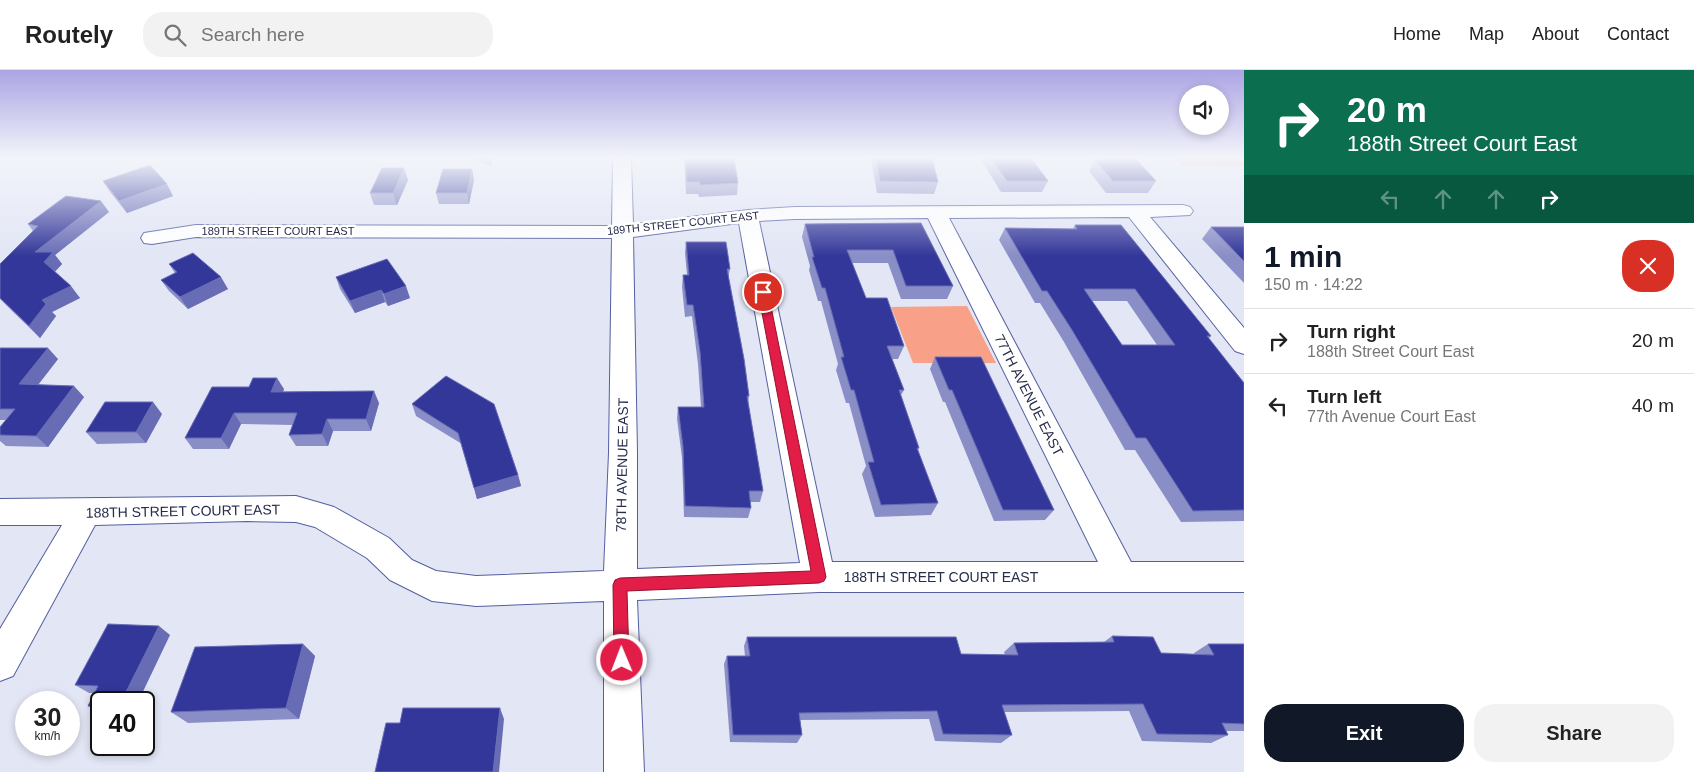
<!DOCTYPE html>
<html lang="en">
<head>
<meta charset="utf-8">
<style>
  body { margin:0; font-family:Arial,sans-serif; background:#f2f2f2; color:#222; height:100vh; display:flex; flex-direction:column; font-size:19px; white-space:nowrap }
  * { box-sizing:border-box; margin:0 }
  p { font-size:16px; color:#767676 }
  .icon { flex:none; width:28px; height:28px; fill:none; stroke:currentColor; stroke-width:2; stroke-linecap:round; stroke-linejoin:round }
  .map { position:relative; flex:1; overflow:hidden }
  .details { display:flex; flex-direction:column; background:#fff; width:450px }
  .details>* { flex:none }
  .guide { background:#0b6e4f; color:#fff; overflow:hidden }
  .controls { position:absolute; left:1179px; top:15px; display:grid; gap:10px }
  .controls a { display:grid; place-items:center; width:50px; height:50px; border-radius:50%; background:#fff; box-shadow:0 2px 8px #0003; font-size:25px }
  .speed { position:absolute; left:15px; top:621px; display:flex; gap:10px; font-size:25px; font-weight:700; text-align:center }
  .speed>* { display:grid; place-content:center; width:65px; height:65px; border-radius:50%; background:#fff; box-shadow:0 2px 8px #0003; line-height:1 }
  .speed small { font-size:12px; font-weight:400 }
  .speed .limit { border:2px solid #111; border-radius:8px; background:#fff; color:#111 }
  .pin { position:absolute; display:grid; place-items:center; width:42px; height:42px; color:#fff; margin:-21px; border:2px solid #fff; border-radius:50%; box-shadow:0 1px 5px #0007 }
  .me { position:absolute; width:55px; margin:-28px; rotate:359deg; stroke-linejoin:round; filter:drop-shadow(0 0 4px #0008) }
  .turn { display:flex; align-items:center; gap:18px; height:105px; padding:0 20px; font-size:22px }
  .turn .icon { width:65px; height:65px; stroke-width:2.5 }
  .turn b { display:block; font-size:35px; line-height:42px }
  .lanes { display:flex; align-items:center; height:48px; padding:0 20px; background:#0003; justify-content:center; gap:25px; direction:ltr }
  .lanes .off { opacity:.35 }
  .round { display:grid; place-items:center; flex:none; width:52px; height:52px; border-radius:20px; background:#f2f2f2 }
  .headline { display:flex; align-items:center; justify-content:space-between; height:85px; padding:0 20px }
  h1 { font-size:30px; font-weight:800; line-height:38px; color:#111827 }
  .primary-button { display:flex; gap:10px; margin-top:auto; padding:10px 20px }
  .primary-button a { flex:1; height:58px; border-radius:20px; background:#111827; color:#fff; font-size:20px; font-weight:800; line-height:58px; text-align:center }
  .primary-button a+a { background:#f2f2f2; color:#222 }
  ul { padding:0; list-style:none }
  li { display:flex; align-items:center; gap:15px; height:65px; padding:0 20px; border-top:1px solid #e0e0e0 }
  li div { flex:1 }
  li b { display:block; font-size:19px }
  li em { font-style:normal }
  header { display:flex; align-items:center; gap:30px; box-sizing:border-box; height:70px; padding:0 25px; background:#fff; border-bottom:1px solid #e0e0e0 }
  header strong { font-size:24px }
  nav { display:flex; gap:28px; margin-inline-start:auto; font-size:18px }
  .search { width:350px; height:45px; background:#f2f2f2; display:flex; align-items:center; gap:12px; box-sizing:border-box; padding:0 18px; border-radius:20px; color:#767676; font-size:19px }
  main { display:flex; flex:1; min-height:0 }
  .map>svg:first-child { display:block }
  .green { fill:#f9a089 }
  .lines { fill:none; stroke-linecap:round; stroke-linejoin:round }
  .minor-casing { stroke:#545fa0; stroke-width:2 }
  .minor { fill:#fff; fill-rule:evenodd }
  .wall { fill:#8a8ec7; fill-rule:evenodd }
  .shaded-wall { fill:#686cb5 }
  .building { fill:#333799; stroke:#686cb5; fill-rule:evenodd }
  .route { fill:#e11d48; stroke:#92132f }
  .labels { text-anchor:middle; stroke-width:5; stroke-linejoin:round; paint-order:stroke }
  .far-street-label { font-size:11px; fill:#282d4a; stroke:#fff }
  .street-label { font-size:14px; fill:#282d4a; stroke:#fff }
</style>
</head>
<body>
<header>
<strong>Routely</strong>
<div class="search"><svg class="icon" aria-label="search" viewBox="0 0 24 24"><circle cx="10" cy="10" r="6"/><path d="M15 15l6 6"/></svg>Search here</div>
<nav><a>Home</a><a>Map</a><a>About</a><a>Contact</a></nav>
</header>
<main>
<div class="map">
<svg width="1244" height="702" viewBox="0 0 1244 702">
  <rect width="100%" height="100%" fill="#e2e6f5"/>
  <!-- green -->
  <g class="green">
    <path d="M1175,88H1244V96L1182,95Z"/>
    <path d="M967,236L996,293H913L891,237Z"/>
  </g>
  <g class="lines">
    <defs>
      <path id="minor" d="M613,88H631L633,154L748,140L795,137L1183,135L1190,137L1193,141L1190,145L1150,147L1244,258V284L1235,281L1129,147L949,148L1131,492H1244V522H819L637,530L644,702H604V531L476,536L432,531L390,510L367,488L315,457L296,452L247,451L95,455L13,606L0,611V559L62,455H0V429L296,426L334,437L389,468L412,490L436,501L476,506L604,501L609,383L612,168L196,167L152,174L144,173L141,168L144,163L196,155L612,156ZM928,148L1098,492H832L759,151L795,149ZM739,153L800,493L637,499V383L633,167Z"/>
    </defs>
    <!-- minor casing -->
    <use href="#minor" class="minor-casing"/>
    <!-- minor -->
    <use href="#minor" class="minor"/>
  </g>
  <!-- wall -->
  <g class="wall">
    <path d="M471,88H492L491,96Z"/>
    <path d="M684,88H734L738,113L737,125L699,127L698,124H686Z"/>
    <path d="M871,88H932L938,112L934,124L877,123Z"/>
    <path d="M980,88H1031L1048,111L1042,122H1001Z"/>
    <path d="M1095,90L1156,111L1148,123H1106L1089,101Z"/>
    <path d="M472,99L474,110L469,134H439L436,123Z"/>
    <path d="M408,110L397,135H374L370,123Z"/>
    <path d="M103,111L173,126L127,143L110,122Z"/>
    <path d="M109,142L55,185L62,194L55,202L80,228L52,242L56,246L40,268L0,229V194L33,161L28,154Z"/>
    <path d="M921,153L953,216L947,229H901L888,193H852L866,228L904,276L898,289H892L904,320L901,325L919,378L918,380L938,433L931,445L875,447L862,404L866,396L849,333H846L836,300L838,294L821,231H818L809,200L810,196L802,167L805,154Z"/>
    <path d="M1075,155L1211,266L1209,268L1244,313V451L1181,452L1135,380H1125L1064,272L1040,233H1035L999,170L1005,158L1073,159ZM1092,231H1127L1157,275H1122Z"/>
    <path d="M1211,157H1244V213L1202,169Z"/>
    <path d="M686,172L730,199L728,208L749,326L748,333L763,421L760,432H750L751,438L748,448L684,447L682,388L677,349L678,337H701L698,294L692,246L685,247L682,217L683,205H687L685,183Z"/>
    <path d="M169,194L228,219L188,239L169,221L161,210L175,203Z"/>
    <path d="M336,207L410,228L388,236L385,232L355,243L340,219Z"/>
    <path d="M0,278L58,289L38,315L84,327L48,377L6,376L0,371V357L6,350H0Z"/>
    <path d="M935,287L1054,440L1045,450L994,451L945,332H943L930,299Z"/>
    <path d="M446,306L518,405L521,416L477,429L462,374L416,346L412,334Z"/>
    <path d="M212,317L284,319L283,322L379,333L371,361H333L328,376H296L289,365L293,355L241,354L229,379H193L185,368Z"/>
    <path d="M162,344L146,373L97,374L86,362Z"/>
    <path d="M170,565L101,632V643L88,636L95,623H89L75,615Z"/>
    <path d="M1112,566L1161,583L1194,584V583L1208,574H1244V661H1226L1228,665L1211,673L1142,671L1129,641L1004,642L1012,665L1001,673L935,671L929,649L800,650L802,665L797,673L730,672L724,594L727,586H745L744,576L747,567L961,584L1005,585L1004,582L1014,573L1104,572Z"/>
    <path d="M303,574L315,586L299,649L188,653L171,642Z"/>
  </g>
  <!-- shaded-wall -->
  <g class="shaded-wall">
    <path d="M490,88H492L491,96L490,90Z"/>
    <path d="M404,98L408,110L397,135L393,123Z"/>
    <path d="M472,99L474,110L469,134L467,123Z"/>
    <path d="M167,114L173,126L127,143L119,131Z"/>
    <path d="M101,131L109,142L55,185L62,194L53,203L35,182Z"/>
    <path d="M221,207L228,219L188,239L180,227Z"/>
    <path d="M71,216L80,228L52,242L56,246L40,268L29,256L42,230Z"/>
    <path d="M406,216L410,228L388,236L384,224Z"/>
    <path d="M381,220L385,232L355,243L350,231Z"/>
    <path d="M48,278L58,289L30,325L19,314Z"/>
    <path d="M277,308L284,319L278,334L271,322Z"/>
    <path d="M74,316L84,327L48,377L36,366Z"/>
    <path d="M374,321L379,333L371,361L366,349Z"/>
    <path d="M153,332L162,344L146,373L136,362Z"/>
    <path d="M234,343L241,354L229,379L221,368Z"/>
    <path d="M327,349L333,361L328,376L322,364Z"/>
    <path d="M518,405L521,416L477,429L474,418Z"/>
    <path d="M159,556L170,565L138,632H121Z"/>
    <path d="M303,574L315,586L299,649L286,638Z"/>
    <path d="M500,638L504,649L499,702H493Z"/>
  </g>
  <!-- building -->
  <g class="building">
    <path d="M685,88H734L738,113L700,115V112H687Z"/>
    <path d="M876,88H932L938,112L880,111Z"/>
    <path d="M991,88H1031L1048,111H1007Z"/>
    <path d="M1136,89L1156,111H1113L1095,90Z"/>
    <path d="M150,95L167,114L119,131L103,111Z"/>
    <path d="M382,98H404L393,123H370Z"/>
    <path d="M443,99H472L467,123H436Z"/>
    <path d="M66,126L101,131L35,182H53L44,192L71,216L42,230L46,234L29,256L0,228V194L38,156L28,154Z"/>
    <path d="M921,153L953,216H906L893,180H847L866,228H887L904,276H887L904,320H899L919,378H917L938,433L881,435L868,392H874L854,320H851L841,287H844L825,218H822L812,187H814L805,154Z"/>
    <path d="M1075,155H1121L1211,266H1207L1244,313V440L1193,441L1146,368H1136L1072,260L1047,221H1042L1005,158L1077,159ZM1084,219H1135L1175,275H1122Z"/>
    <path d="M1211,157H1244V191Z"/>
    <path d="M686,172H726L730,199H727L744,289L749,326H747L763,421H749L751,438L685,436L683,377L678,337H704L700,282L693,235H687L683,205H689Z"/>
    <path d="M193,183L221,207L180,227L161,210L177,202L169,194Z"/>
    <path d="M387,189L406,216L384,224L381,220L350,231L336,207Z"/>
    <path d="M0,278H48L19,314L74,316L36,366L0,365V357L15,339H0Z"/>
    <path d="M935,287H981L1054,440H1003L952,320H949Z"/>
    <path d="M446,306L494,334L518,405L474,418L458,363L412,334Z"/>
    <path d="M253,308H277L271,322L374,321L366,349H327L322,364L289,365L297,343H234L221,368H185L212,317H249Z"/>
    <path d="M105,332H153L136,362H86Z"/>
    <path d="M108,554L159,556L121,632H101V636H88L98,616L75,615Z"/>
    <path d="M1112,566L1153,567L1161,583L1214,585L1208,574H1244V654L1222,653L1228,665L1157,664L1143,634L1002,635L1012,665L943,664L937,641L799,643L802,665H733L727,586H750L747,567H956L961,584L1018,585L1014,573L1114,572Z"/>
    <path d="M303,574L286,638L171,642L195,577Z"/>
    <path d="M403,638H500L493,702H375L386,653H400Z"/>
  </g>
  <!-- sky -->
  <linearGradient id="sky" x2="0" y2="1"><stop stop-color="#aba4e4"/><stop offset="0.47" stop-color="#f2f4fa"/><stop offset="1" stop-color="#f2f4fa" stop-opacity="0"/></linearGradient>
  <rect width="1244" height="186" fill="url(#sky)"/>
  <!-- route -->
  <path class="route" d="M763,219L768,222L826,507L824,511L819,513L627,521L629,590L627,595L622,597L616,595L614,590L613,515L615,510L620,508L811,501L758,222Z"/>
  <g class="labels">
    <!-- far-street labels -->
    <g class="far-street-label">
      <text transform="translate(683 153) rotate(-6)" y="4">189TH STREET COURT EAST</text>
      <text x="278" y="165">189TH STREET COURT EAST</text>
    </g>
    <!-- street labels -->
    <g class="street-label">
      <text transform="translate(1029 325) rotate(63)" y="5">77TH AVENUE EAST</text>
      <text transform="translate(622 395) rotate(-89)" y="5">78TH AVENUE EAST</text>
      <text transform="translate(183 441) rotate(-1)" y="5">188TH STREET COURT EAST</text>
      <text x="941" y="512">188TH STREET COURT EAST</text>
    </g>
  </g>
</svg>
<div class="controls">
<a><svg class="icon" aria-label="sound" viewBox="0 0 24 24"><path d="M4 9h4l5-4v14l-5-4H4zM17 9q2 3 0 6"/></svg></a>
</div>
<div class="speed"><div>30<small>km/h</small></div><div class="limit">40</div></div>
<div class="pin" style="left:763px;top:222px;background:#d93025"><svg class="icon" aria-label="arrive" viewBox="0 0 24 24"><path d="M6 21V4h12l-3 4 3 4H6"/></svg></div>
<svg class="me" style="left:622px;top:590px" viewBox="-20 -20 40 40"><circle r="17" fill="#e11d48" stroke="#fff" stroke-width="3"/><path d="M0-11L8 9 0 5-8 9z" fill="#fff"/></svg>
</div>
<section class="details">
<div class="guide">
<div class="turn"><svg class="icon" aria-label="right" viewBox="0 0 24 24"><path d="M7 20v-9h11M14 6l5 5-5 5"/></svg><div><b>20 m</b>188th Street Court East</div></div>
<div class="lanes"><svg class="icon off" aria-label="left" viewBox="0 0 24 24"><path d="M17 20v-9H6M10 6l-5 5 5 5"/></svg><svg class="icon off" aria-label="ahead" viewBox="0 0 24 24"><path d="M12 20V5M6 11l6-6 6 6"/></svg><svg class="icon off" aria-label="ahead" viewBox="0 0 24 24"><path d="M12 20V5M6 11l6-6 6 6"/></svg><svg class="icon" aria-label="right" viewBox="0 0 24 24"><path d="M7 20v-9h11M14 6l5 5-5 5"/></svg></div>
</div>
<div class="headline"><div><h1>1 min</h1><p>150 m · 14:22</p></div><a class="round" style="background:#d93025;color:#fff"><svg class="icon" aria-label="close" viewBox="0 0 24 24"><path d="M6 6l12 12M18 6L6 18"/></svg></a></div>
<ul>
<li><svg class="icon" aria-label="right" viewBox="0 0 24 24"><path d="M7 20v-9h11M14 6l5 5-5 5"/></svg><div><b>Turn right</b><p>188th Street Court East</p></div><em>20 m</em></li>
<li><svg class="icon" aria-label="left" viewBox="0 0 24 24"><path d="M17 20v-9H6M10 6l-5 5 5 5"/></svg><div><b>Turn left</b><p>77th Avenue Court East</p></div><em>40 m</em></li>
</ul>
<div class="primary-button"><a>Exit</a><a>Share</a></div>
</section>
</main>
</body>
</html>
